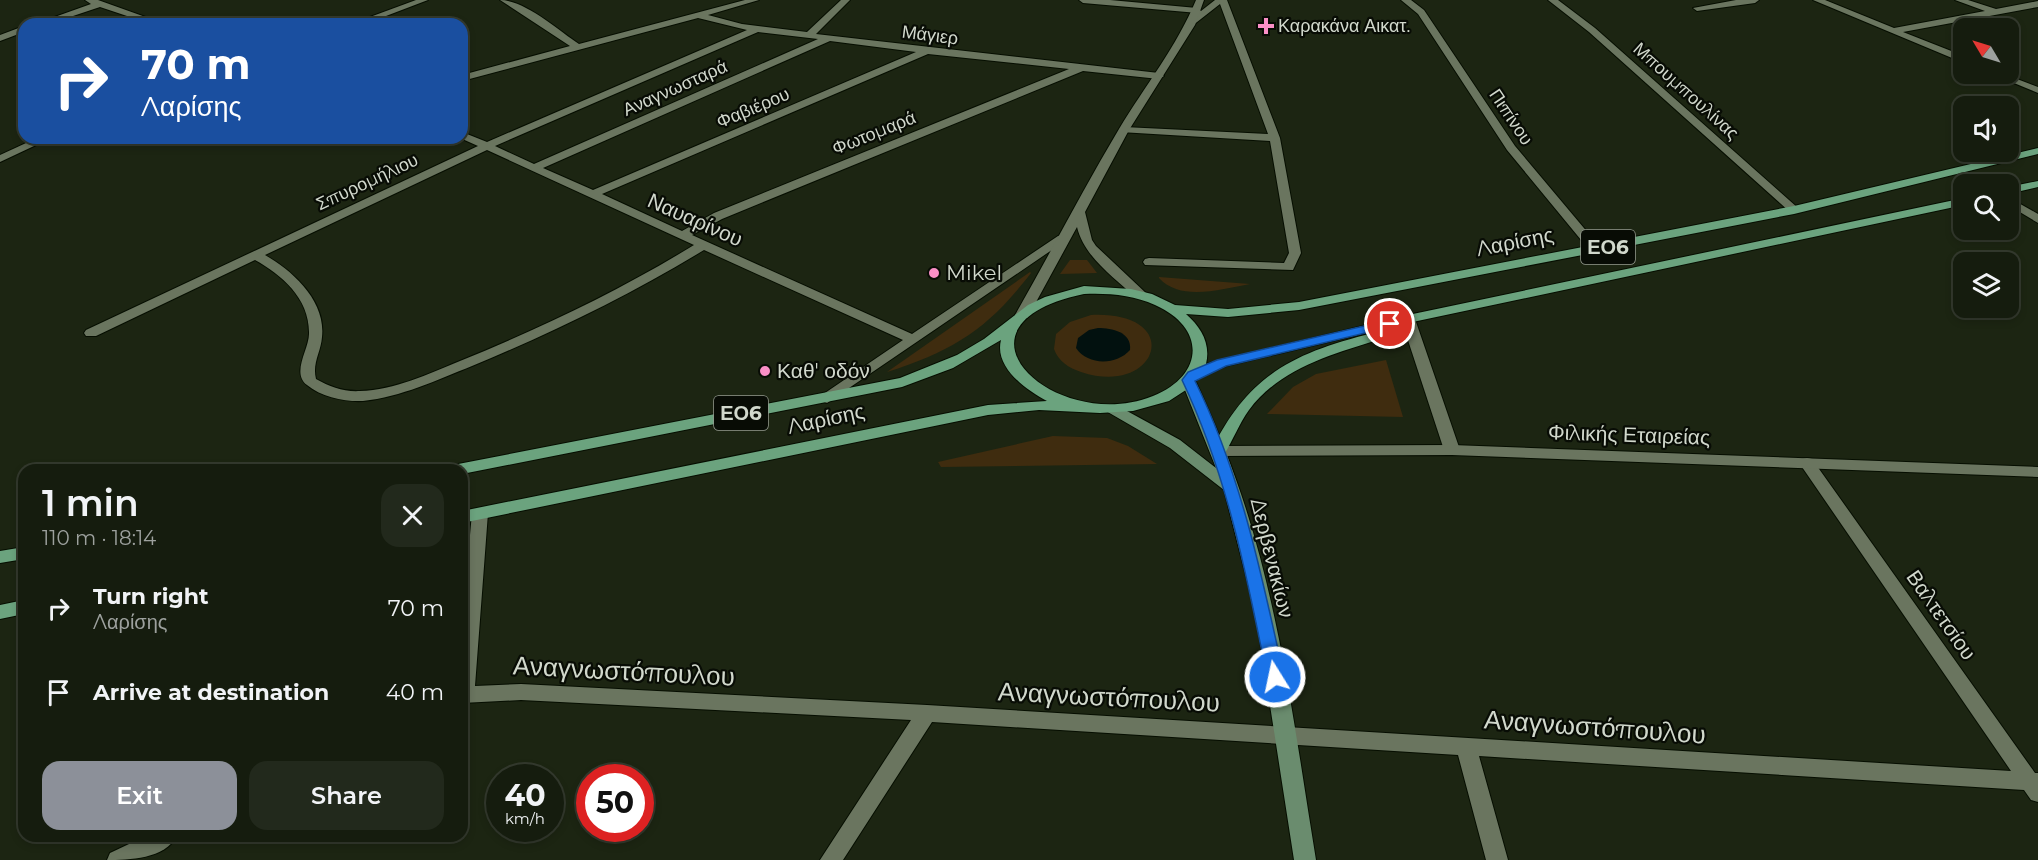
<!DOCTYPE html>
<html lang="en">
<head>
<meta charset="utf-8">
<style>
  body { margin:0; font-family:Montserrat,sans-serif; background:#22291c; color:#f1f3f6; height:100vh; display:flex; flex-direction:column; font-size:22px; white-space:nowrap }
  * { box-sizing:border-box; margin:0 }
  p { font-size:20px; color:#9da19e }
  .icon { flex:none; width:33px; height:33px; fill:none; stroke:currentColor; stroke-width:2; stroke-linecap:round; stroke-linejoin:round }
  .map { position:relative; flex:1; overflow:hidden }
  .panel { position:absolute; left:18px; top:464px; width:450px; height:378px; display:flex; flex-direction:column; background:#151c0e; border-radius:18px; box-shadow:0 3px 9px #0003,0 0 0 2px #343a2e }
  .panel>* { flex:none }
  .top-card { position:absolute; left:18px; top:18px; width:450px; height:126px; border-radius:18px; box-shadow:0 3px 9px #0003,0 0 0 2px #343a2e; background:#1a4fa0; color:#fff; overflow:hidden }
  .needle { width:39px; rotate:308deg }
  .fabs { position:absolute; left:1953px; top:18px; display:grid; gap:12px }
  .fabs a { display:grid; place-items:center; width:66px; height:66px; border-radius:12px; background:#151c0e; box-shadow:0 3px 9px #0003,0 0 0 2px #343a2e; font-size:30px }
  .speed { position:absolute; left:486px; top:764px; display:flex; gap:12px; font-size:30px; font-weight:700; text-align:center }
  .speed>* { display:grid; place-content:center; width:78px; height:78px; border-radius:50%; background:#151c0e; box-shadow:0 3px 9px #0003,0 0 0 2px #343a2e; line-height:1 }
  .speed small { font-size:15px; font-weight:400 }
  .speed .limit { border:9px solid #d22; background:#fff; color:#111 }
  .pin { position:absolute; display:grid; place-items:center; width:51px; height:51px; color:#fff; margin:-26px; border:3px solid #fff; border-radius:50%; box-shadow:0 2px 6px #0007 }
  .me { position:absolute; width:66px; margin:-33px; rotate:350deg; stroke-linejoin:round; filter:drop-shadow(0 0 4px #0008) }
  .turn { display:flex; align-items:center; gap:21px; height:126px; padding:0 24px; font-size:27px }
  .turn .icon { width:78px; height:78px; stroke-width:2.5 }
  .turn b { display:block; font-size:42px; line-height:51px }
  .round { display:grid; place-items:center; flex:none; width:63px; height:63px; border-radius:18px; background:#22291c }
  .headline { display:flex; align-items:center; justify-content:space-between; height:102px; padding:0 24px }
  h1 { font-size:36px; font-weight:600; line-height:45px }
  .action { display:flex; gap:12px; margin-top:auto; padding:12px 24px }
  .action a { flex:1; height:69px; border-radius:18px; background:#8c9099; color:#fff; font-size:24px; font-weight:600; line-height:69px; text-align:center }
  .action a+a { background:#22291c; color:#f1f3f6 }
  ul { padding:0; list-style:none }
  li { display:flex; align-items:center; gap:18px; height:84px; padding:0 24px }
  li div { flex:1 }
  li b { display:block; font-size:22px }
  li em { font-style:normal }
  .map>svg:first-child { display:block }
  .green { fill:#3f2c0f }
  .water { fill:#02110f }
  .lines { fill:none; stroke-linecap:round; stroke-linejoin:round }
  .minor-casing { stroke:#060e01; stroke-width:2 }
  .tertiary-casing { stroke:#060e01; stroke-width:2 }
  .secondary-casing { stroke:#060e01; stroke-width:2 }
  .primary-casing { stroke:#060e01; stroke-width:2 }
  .minor { fill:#6a755f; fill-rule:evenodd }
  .tertiary { fill:#6a755f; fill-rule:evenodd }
  .secondary { fill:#6a8c6e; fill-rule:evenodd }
  .primary { fill:#6ba37e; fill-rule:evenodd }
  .route { fill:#1a73e8; stroke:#114b97; stroke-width:1.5 }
  .poi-dot { fill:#fa8fc6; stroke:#080c05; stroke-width:2 }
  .labels { text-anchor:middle; stroke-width:4.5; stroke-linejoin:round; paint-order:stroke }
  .far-poi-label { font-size:18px; fill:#d1d8cc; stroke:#080c05; text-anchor:start }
  .far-street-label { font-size:18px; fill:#d1d8cc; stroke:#080c05 }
  .shield { fill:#080c05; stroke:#959b90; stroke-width:1.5 }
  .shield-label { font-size:20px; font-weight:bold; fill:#d1d8cc }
  .street-label { font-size:21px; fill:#d1d8cc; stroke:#080c05 }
  .poi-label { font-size:21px; fill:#d1d8cc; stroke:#080c05; text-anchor:start }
  .near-street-label { font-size:26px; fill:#d1d8cc; stroke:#080c05 }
</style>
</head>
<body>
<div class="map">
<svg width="2038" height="860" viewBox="0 0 2038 860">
  <rect width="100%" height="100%" fill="#1c2512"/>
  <!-- green -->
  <g class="green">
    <path d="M1070,260H1087L1097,273L1060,274Z"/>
    <path d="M1030,272L1031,273C987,330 954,350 887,372Z"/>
    <path d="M1159,278V277L1250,284C1221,289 1181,302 1159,278Z"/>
    <path d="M1091,315C1187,311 1158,398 1081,372C1069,368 1058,361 1054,349L1056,334L1070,322Z"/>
    <path d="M1386,360L1403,417L1267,414L1293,387L1316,374Z"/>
    <path d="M1053,436L1107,438L1128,446L1157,464L941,467L938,462Z"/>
  </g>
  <!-- water -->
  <path class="water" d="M1098,328C1112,328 1132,332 1130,350C1117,365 1088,366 1076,348L1078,338L1089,330Z"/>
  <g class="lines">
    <defs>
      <g id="minor">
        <path d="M85,0H98L165,24H151L100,7L49,24H35L91,4Z"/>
        <path d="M416,0H428L365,24H351Z"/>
        <path d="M500,0C525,0 558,30 579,44L745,0H759L708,15L742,24L807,32L841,0H850L816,34L1159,73L1164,76L1159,79L1083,71L722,219L692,235L912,334L1058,236L1062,235L1068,239L827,403L822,401L820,398L822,395L903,340L704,250C630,295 552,333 472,366C437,380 401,397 363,401C346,402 321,397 307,385C291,373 309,349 309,334C310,299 282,275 255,260L96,336H86L84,333L86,330L478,146L460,138H462V132L487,142L747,30L698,18L462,81V75L570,46ZM758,32L818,39L534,164L495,146ZM830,41L916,52L593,190L543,168ZM928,54L1069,69L714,213L682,231L602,194ZM487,150L694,245C619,291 541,328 460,361C428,374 395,390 360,391C344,392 330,387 316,379C312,363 321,352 322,337C326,301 293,271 265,255Z"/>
        <path d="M1079,0H1110L1197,8L1201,11L1215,0H1227L1280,138L1301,253L1293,270L1145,265L1143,262L1145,259L1149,258L1284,263L1289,253L1270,141L1120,132L1119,130L1124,127L1268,134L1220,4L1192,26L1187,23L1198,13L1083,3Z"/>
        <path d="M1401,0H1411L1424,10L1515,146L1599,246L1601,249L1599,252H1591L1507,150L1418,14Z"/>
        <path d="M1548,0H1558L1595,28L1798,208V212H1790L1589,32Z"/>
        <path d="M1736,0H1759L1755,3L1697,11L1693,8Z"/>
        <path d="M1813,0H1825L1894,28L1985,11L1955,0H1968L1996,9L2038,1V7L1903,32L1964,56V63Z"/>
        <path d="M24,26V32L0,41V35Z"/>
        <path d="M1992,74H2004L2038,87V93Z"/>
        <path d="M37,138H51L0,162V155Z"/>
        <path d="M2008,197L2038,214V223L2008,205Z"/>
        <path d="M1408,315L1415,319L1460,450L1457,454H1447L1444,450L1401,319Z"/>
        <path d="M1807,458L1812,459L2035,773H2038V802L2031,800L2024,790L1479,756L1508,860H1486L1458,755L932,722L843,860H820L911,720L521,700L462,703V623L472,513L474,509H486L488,513L475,686L521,684L927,705L2011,771L1802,467L1799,463L1802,459Z"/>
        <path d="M146,836H176C166,859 128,860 107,860L110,853Z"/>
      </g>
      <g id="tertiary">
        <path d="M1196,0H1204L1195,25L1129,130L1085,212L1092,240L1096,246L1148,295L1146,298H1136C1114,277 1084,257 1077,227L1029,315L1027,318H1017L1015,315C1051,252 1082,191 1119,129C1145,86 1177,46 1196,0Z"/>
        <path d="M1452,445L2038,467V477L1452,455L1219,456L1211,451L1219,446Z"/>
      </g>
      <path id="secondary" d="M1188,375L1195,380C1212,417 1228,455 1241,494C1281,612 1296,738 1316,860H1294L1256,615L1224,490L1170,448L1106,411L1104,408L1106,405H1116L1180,440L1216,468L1181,380Z"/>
      <g id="primary">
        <path d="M2038,148V154L1794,214L1299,310L1228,317L1186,314C1201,327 1211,344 1206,364L1408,315L1964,198V205L1408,323L1226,366L1199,377L1189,388L1169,401L1133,411L1100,413L1039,410L988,415L462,523V511L988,405L1047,401C1026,390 994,367 1001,340L953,368L902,387L462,474V470H446L453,465L900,378L957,355L984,339L1028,305L1045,297L1084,286L1131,289L1152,294L1175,305L1228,309L1299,302L1794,206ZM1084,294C1109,293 1133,295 1155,305C1207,328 1204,376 1153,396C1056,435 935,325 1084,294Z"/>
        <path d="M2038,181V187L2008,194V187Z"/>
        <path d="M1373,333L1378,334L1380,337L1378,340C1332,354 1279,369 1249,410C1239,424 1233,440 1224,455H1214L1211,451C1248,375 1293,353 1373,333Z"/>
        <path d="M24,547V559L0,563V551Z"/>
        <path d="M24,600V614L0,619V605Z"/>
      </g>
    </defs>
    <!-- minor casing -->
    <use href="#minor" class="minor-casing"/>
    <!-- tertiary casing -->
    <use href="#tertiary" class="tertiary-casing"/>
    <!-- secondary casing -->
    <use href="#secondary" class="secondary-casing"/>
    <!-- primary casing -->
    <use href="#primary" class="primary-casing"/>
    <!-- minor -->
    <use href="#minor" class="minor"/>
    <!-- tertiary -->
    <use href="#tertiary" class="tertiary"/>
    <!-- secondary -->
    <use href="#secondary" class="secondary"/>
    <!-- primary -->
    <use href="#primary" class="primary"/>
  </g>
  <!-- route -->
  <path class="route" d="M1390,320L1395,321V326L1226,366L1195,381C1241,474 1262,576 1284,677L1281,682L1275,684L1269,682L1267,677C1247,576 1227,474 1182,380L1188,372L1217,360Z"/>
  <!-- markers -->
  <g class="poi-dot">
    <path d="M1263 17h6v6h6v6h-6v6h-6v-6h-6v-6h6z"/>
    <circle cx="934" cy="273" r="6"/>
    <circle cx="765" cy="371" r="6"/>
  </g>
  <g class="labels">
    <!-- far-poi labels -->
    <g class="far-poi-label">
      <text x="1278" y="32">Καρακάνα Αικατ.</text>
    </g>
    <!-- far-street labels -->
    <g class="far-street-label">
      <text transform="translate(930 35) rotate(7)" y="6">Μάγιερ</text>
      <text transform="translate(675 88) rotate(-24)" y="6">Αναγνωσταρά</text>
      <text transform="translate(1686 91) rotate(42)" y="6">Μπουμπουλίνας</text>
      <text transform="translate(753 108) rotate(-23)" y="6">Φαβιέρου</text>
      <text transform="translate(1511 117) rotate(56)" y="6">Πιπίνου</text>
      <text transform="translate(874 133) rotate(-22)" y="6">Φωτομαρά</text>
      <text transform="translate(367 182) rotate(-25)" y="6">Σπυρομήλιου</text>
    </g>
    <!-- shield labels -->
    <g class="shield">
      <rect x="1581" y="230" width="54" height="34" rx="4.5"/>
      <rect x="714" y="396" width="54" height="34" rx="4.5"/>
    </g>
    <g class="shield-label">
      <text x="1608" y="254">ΕΟ6</text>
      <text x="741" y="420">ΕΟ6</text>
    </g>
    <!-- street labels -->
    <g class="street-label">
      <text transform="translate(695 220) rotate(24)" y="7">Ναυαρίνου</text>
      <text transform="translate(1515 242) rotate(-11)" y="7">Λαρίσης</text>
      <text transform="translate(826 419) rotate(-12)" y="7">Λαρίσης</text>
      <text transform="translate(1629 435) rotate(2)" y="7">Φιλικής Εταιρείας</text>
      <text transform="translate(1272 558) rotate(76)" y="7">Δερβενακίων</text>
      <text transform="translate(1941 615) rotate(55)" y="7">Βαλτετσίου</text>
    </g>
    <!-- poi labels -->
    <g class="poi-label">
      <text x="946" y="280">Mikel</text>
      <text x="777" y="378">Καθ' οδόν</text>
    </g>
    <!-- near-street labels -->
    <g class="near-street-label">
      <text transform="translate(624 671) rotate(3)" y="9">Αναγνωστόπουλου</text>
      <text transform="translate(1109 697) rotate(3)" y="9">Αναγνωστόπουλου</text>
      <text transform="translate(1595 727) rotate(4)" y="9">Αναγνωστόπουλου</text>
    </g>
  </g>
</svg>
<div class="fabs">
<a><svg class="needle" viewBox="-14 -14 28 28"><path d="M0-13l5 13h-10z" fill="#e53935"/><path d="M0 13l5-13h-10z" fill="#9da19e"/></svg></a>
<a><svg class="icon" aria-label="sound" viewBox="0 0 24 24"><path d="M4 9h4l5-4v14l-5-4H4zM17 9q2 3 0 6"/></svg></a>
<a><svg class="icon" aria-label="search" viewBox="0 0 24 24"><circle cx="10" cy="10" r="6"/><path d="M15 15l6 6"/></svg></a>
<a><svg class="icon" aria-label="layers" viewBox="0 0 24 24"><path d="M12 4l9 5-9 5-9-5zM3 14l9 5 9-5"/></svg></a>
</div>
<div class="speed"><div>40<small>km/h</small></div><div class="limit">50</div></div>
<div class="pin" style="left:1390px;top:324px;background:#d93025"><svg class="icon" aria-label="arrive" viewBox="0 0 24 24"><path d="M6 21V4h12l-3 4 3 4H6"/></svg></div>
<svg class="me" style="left:1275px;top:677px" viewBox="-20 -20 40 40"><circle r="17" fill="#1a73e8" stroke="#fff" stroke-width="3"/><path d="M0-11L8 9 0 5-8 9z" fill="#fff"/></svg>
<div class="top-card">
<div class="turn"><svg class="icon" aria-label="right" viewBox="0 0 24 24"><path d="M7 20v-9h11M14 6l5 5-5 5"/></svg><div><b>70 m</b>Λαρίσης</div></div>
</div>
<section class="panel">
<div class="headline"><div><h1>1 min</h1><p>110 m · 18:14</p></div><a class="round"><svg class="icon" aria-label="close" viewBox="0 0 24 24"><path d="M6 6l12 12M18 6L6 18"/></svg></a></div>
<ul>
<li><svg class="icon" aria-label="right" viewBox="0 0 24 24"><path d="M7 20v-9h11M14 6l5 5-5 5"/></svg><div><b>Turn right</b><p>Λαρίσης</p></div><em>70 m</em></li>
<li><svg class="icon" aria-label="arrive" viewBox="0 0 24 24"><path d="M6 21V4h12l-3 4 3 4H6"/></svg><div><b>Arrive at destination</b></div><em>40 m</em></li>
</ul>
<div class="action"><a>Exit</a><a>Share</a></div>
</section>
</div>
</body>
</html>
